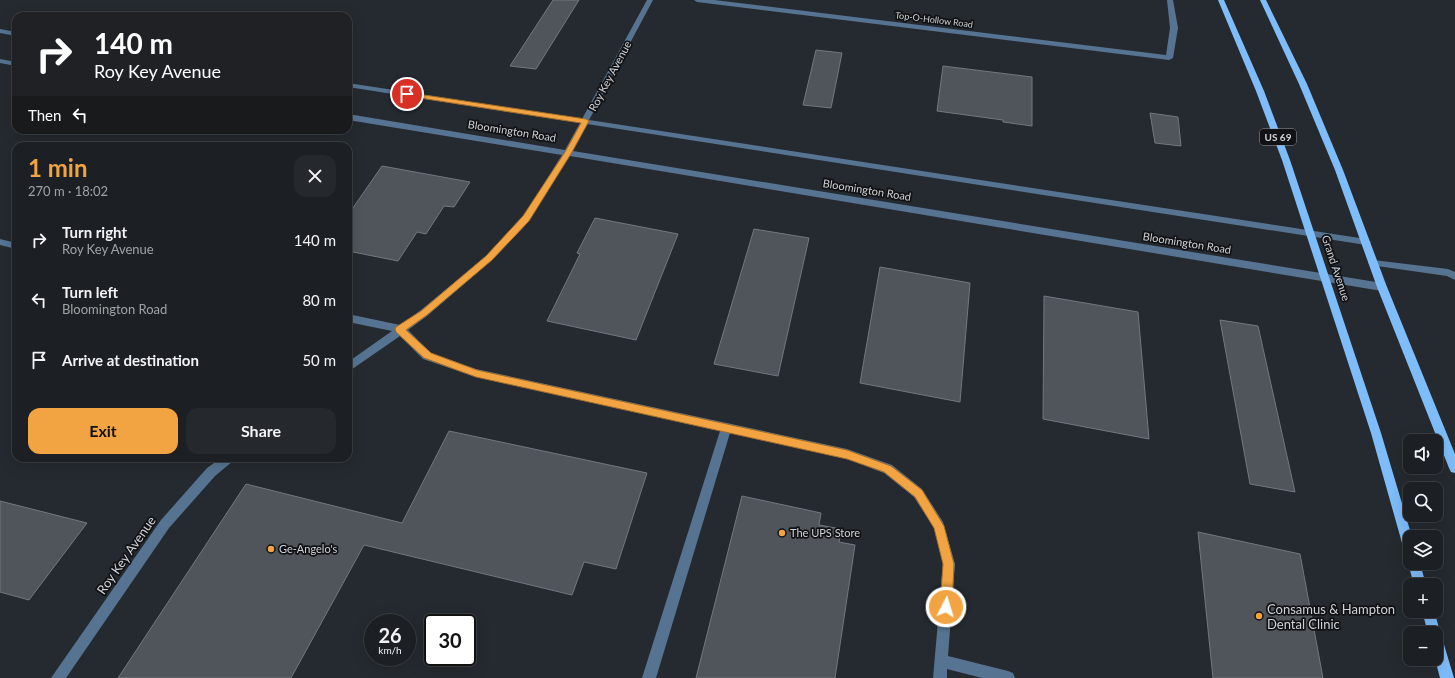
<!DOCTYPE html>
<html lang="en">
<head>
<meta charset="utf-8">
<style>
  body { margin:0; font-family:Lato,sans-serif; background:#25282c; color:#f1f3f6; height:100vh; display:flex; flex-direction:column; font-size:15px; white-space:nowrap }
  * { box-sizing:border-box; margin:0 }
  p { font-size:13px; color:#a0a3a6 }
  .icon { flex:none; width:22px; height:22px; fill:none; stroke:currentColor; stroke-width:2; stroke-linecap:round; stroke-linejoin:round }
  .map { position:relative; flex:1; overflow:hidden }
  .side { position:absolute; left:12px; top:142px; width:340px; height:320px; display:flex; flex-direction:column; background:#1c2024; border-radius:12px; box-shadow:0 4px 16px #0002,0 0 0 1px #3a3e41 }
  .side>* { flex:none }
  .guide { position:absolute; left:12px; top:12px; width:340px; height:122px; border-radius:12px; box-shadow:0 4px 16px #0002,0 0 0 1px #3a3e41; background:#202124; color:#fff; overflow:hidden }
  .tools { position:absolute; left:1403px; top:434px; display:grid; gap:8px }
  .tools a { display:grid; place-items:center; width:40px; height:40px; border-radius:8px; background:#1c2024; box-shadow:0 4px 16px #0002,0 0 0 1px #3a3e41; font-size:20px }
  .speed { position:absolute; left:364px; top:614px; display:flex; gap:8px; font-size:20px; font-weight:700; text-align:center }
  .speed>* { display:grid; place-content:center; width:52px; height:52px; border-radius:50%; background:#1c2024; box-shadow:0 4px 16px #0002,0 0 0 1px #3a3e41; line-height:1 }
  .speed small { font-size:10px; font-weight:400 }
  .speed .limit { border:2px solid #111; border-radius:6px; background:#fff; color:#111 }
  .pin { position:absolute; display:grid; place-items:center; width:34px; height:34px; color:#fff; margin:-17px; border:2px solid #fff; border-radius:50%; box-shadow:0 1px 4px #0007 }
  .me { position:absolute; width:44px; margin:-22px; rotate:5deg; stroke-linejoin:round; filter:drop-shadow(0 0 3px #0008) }
  .turn { display:flex; align-items:center; gap:14px; height:84px; padding:0 16px; font-size:18px }
  .turn .icon { width:52px; height:52px; stroke-width:2.5 }
  .turn b { display:block; font-size:28px; line-height:34px }
  .then { display:flex; align-items:center; height:38px; padding:0 16px; background:#0003; gap:8px; font-size:15px }
  .round { display:grid; place-items:center; flex:none; width:42px; height:42px; border-radius:12px; background:#25282c }
  .head { display:flex; align-items:center; justify-content:space-between; height:68px; padding:0 16px }
  h1 { font-size:24px; font-weight:700; line-height:30px; color:#f3a442 }
  .cta { display:flex; gap:8px; margin-top:auto; padding:8px 16px }
  .cta a { flex:1; height:46px; border-radius:12px; background:#f3a442; color:#111; font-size:16px; font-weight:700; line-height:46px; text-align:center }
  .cta a+a { background:#25282c; color:#f1f3f6 }
  ul { padding:0; list-style:none }
  li { display:flex; align-items:center; gap:12px; height:60px; padding:0 16px }
  li div { flex:1 }
  li b { display:block; font-size:15px }
  li em { font-style:normal }
  .map>svg:first-child { display:block }
  .building { fill:#4f555b; stroke:#72787f }
  .lines { fill:none; stroke-linecap:round; stroke-linejoin:round }
  .minor { fill:#567491; fill-rule:evenodd }
  .major { fill:#7ebdfa; fill-rule:evenodd }
  .route { fill:#f3a442; stroke:#9e6b2b }
  .poi-dot { fill:#f3a442; stroke:#101215; stroke-width:1.5 }
  .labels { text-anchor:middle; stroke-width:3.5; stroke-linejoin:round; paint-order:stroke }
  .far-street-label { font-size:9px; fill:#cfd2d6; stroke:#101215 }
  .shield { fill:#101215; stroke:#96989c; stroke-width:1 }
  .shield-label { font-size:10px; font-weight:bold; fill:#cfd2d6 }
  .street-label { font-size:11px; fill:#cfd2d6; stroke:#101215 }
  .poi-label { font-size:11px; fill:#cfd2d6; stroke:#101215; text-anchor:start }
  .near-street-label { font-size:13px; fill:#cfd2d6; stroke:#101215 }
  .near-poi-label { font-size:13px; fill:#cfd2d6; stroke:#101215; text-anchor:start }
</style>
</head>
<body>
<div class="map">
<svg width="1455" height="678" viewBox="0 0 1455 678">
  <rect width="100%" height="100%" fill="#252a30"/>
  <!-- building -->
  <g class="building">
    <path d="M553,0H579L536,69L510,66Z"/>
    <path d="M816,50L842,53L831,108L803,105Z"/>
    <path d="M943,66L1032,77V126L1003,122V120L937,111Z"/>
    <path d="M1150,113L1178,117L1181,146L1155,143Z"/>
    <path d="M382,166L470,182L454,207L444,206L426,234L417,232L398,261L348,251V215Z"/>
    <path d="M595,218L678,234L636,340L547,321L580,254L577,253Z"/>
    <path d="M754,229L809,238L778,376L714,364Z"/>
    <path d="M880,267L970,283L960,402L860,383Z"/>
    <path d="M1044,296L1138,312L1149,439L1043,419Z"/>
    <path d="M1220,320L1258,326L1295,492L1250,484Z"/>
    <path d="M449,431L647,473L616,569L584,562L572,595L364,545L291,678H118L246,484L402,523Z"/>
    <path d="M742,496L821,513L819,525L841,529L839,542L855,545L835,678H696Z"/>
    <path d="M0,501L87,523L29,600L0,592Z"/>
    <path d="M1198,532L1300,554L1323,678H1213Z"/>
  </g>
  <g class="lines">
    <!-- minor -->
    <g class="minor">
      <path d="M647,0H653L589,120L1366,239L1371,242L1366,245L587,124L573,151L1382,283L1387,287L1382,291L570,156L529,221L492,260L427,316L408,330L431,353L476,369L847,449L892,465L922,489L943,522L955,564L948,656L1008,671L1013,673L1015,678H982L947,669V678H933L943,564L934,528L914,497L884,473L847,459L730,433L656,678H642L720,431L476,377L423,359L400,336L348,372V362L392,331L348,322V314L400,325L421,310L486,256L523,217L562,155L348,120V114L565,150L580,123L348,87V83L582,119Z"/>
      <path d="M694,0H714L1166,55L1170,28L1167,0H1173L1178,28L1173,58L1169,60L697,2Z"/>
      <path d="M0,29L16,32V36L0,33Z"/>
      <path d="M0,59L16,62V66L0,63Z"/>
      <path d="M0,239L16,243V249L0,245Z"/>
      <path d="M1373,260L1448,269L1455,272V280L1447,276L1370,265L1368,263Z"/>
      <path d="M221,458H235L233,461L215,476L169,528L66,678H51L161,520L207,468Z"/>
    </g>
    <!-- major -->
    <g class="major">
      <path d="M1218,0H1224L1264,91L1290,160L1381,433L1412,537H1410V556L1406,554L1404,550L1371,433L1282,160L1256,91Z"/>
      <path d="M1260,0H1266L1307,84L1343,170L1387,287L1455,454V473L1451,472L1449,468L1377,287L1335,170L1299,84Z"/>
      <path d="M1410,559V563H1420L1426,585H1414L1408,563Z"/>
      <path d="M1422,611H1434L1454,678H1440L1435,659L1436,633H1428Z"/>
    </g>
  </g>
  <!-- route -->
  <path class="route" d="M404,92L586,119L589,121L572,152L529,221L492,260L427,315L406,330L431,353L477,370L847,450L891,466L922,490L944,526L954,564L952,607L950,611L946,612L942,611L940,607L943,564L934,528L915,497L884,472L847,459L476,377L424,358L396,332L395,329L396,327L421,311L486,256L523,216L565,152L581,123L407,96L404,95Z"/>
  <!-- markers -->
  <g class="poi-dot">
    <circle cx="782" cy="533" r="4"/>
    <circle cx="271" cy="549" r="4"/>
    <circle cx="1259" cy="616" r="4"/>
  </g>
  <g class="labels">
    <!-- far-street labels -->
    <g class="far-street-label">
      <text transform="translate(934 20) rotate(7)" y="3">Top-O-Hollow Road</text>
    </g>
    <!-- shield labels -->
    <rect class="shield" x="1260" y="129" width="36" height="16" rx="3"/>
    <g class="shield-label">
      <text x="1278" y="141">US 69</text>
    </g>
    <!-- street labels -->
    <g class="street-label">
      <text transform="translate(610 76) rotate(-62)" y="4">Roy Key Avenue</text>
      <text transform="translate(512 131) rotate(9)" y="4">Bloomington Road</text>
      <text transform="translate(867 190) rotate(9)" y="4">Bloomington Road</text>
      <text transform="translate(1187 243) rotate(9)" y="4">Bloomington Road</text>
      <text transform="translate(1336 268) rotate(72)" y="4">Grand Avenue</text>
    </g>
    <!-- poi labels -->
    <g class="poi-label">
      <text x="790" y="537">The UPS Store</text>
      <text x="279" y="553">Ge-Angelo's</text>
    </g>
    <!-- near-street labels -->
    <g class="near-street-label">
      <text transform="translate(126 555) rotate(-55)" y="5">Roy Key Avenue</text>
    </g>
    <!-- near-poi labels -->
    <g class="near-poi-label">
      <text x="1267" y="614">Consamus &amp; Hampton<tspan x="1267" dy="15">Dental Clinic</tspan></text>
    </g>
  </g>
</svg>
<div class="tools">
<a><svg class="icon" aria-label="sound" viewBox="0 0 24 24"><path d="M4 9h4l5-4v14l-5-4H4zM17 9q2 3 0 6"/></svg></a>
<a><svg class="icon" aria-label="search" viewBox="0 0 24 24"><circle cx="10" cy="10" r="6"/><path d="M15 15l6 6"/></svg></a>
<a><svg class="icon" aria-label="layers" viewBox="0 0 24 24"><path d="M12 4l9 5-9 5-9-5zM3 14l9 5 9-5"/></svg></a>
<a>+</a>
<a>−</a>
</div>
<div class="speed"><div>26<small>km/h</small></div><div class="limit">30</div></div>
<div class="pin" style="left:407px;top:94px;background:#d93025"><svg class="icon" aria-label="arrive" viewBox="0 0 24 24"><path d="M6 21V4h12l-3 4 3 4H6"/></svg></div>
<svg class="me" style="left:946px;top:607px" viewBox="-20 -20 40 40"><circle r="17" fill="#f3a442" stroke="#fff" stroke-width="3"/><path d="M0-11L8 9 0 5-8 9z" fill="#fff"/></svg>
<div class="guide">
<div class="turn"><svg class="icon" aria-label="right" viewBox="0 0 24 24"><path d="M7 20v-9h11M14 6l5 5-5 5"/></svg><div><b>140 m</b>Roy Key Avenue</div></div>
<div class="then">Then<svg class="icon" aria-label="left" viewBox="0 0 24 24"><path d="M17 20v-9H6M10 6l-5 5 5 5"/></svg></div>
</div>
<section class="side">
<div class="head"><div><h1>1 min</h1><p>270 m · 18:02</p></div><a class="round"><svg class="icon" aria-label="close" viewBox="0 0 24 24"><path d="M6 6l12 12M18 6L6 18"/></svg></a></div>
<ul>
<li><svg class="icon" aria-label="right" viewBox="0 0 24 24"><path d="M7 20v-9h11M14 6l5 5-5 5"/></svg><div><b>Turn right</b><p>Roy Key Avenue</p></div><em>140 m</em></li>
<li><svg class="icon" aria-label="left" viewBox="0 0 24 24"><path d="M17 20v-9H6M10 6l-5 5 5 5"/></svg><div><b>Turn left</b><p>Bloomington Road</p></div><em>80 m</em></li>
<li><svg class="icon" aria-label="arrive" viewBox="0 0 24 24"><path d="M6 21V4h12l-3 4 3 4H6"/></svg><div><b>Arrive at destination</b></div><em>50 m</em></li>
</ul>
<div class="cta"><a>Exit</a><a>Share</a></div>
</section>
</div>
</body>
</html>
